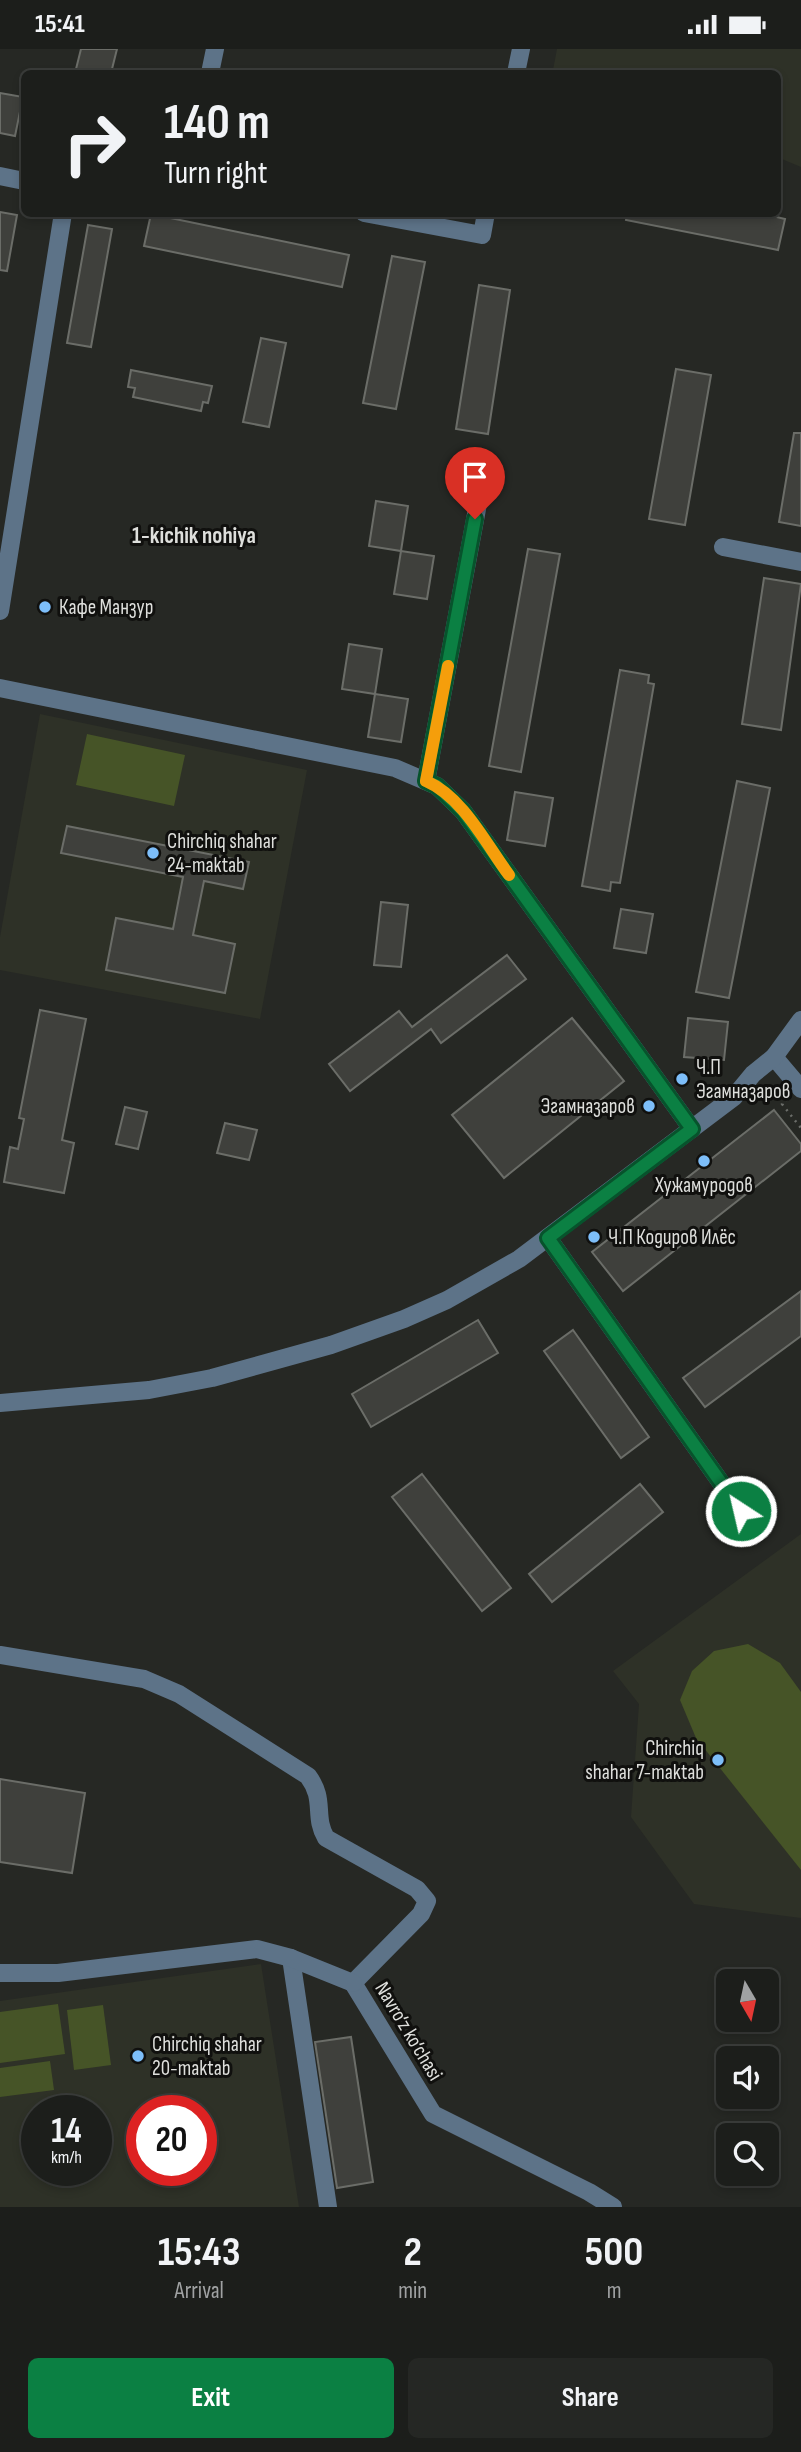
<!DOCTYPE html>
<html lang="en">
<head>
<meta charset="utf-8">
<style>
  body { margin:0; font-family:"Sofia Sans Condensed",sans-serif; background:#252724; color:#f1f3f6; height:100vh; display:flex; flex-direction:column; font-size:26px; white-space:nowrap }
  * { box-sizing:border-box; margin:0 }
  p { font-size:23px; color:#a0a2a3 }
  .icon { flex:none; width:38px; height:38px; fill:none; stroke:currentColor; stroke-width:2; stroke-linecap:round; stroke-linejoin:round }
  .map { position:relative; height:2158px; overflow:hidden }
  .details { display:flex; flex-direction:column; background:#1c1e1b; flex:1 }
  .details>* { flex:none }
  .top-card { position:absolute; left:21px; top:21px; width:760px; height:147px; border-radius:10px; box-shadow:0 4px 10px #0003,0 0 0 2px #3a3c3a; background:#1c1e1b; color:#f1f3f6; overflow:hidden }
  .needle { width:46px; rotate:171deg }
  .controls { position:absolute; left:716px; top:1920px; display:grid; gap:14px }
  .controls a { display:grid; place-items:center; width:63px; height:63px; border-radius:10px; background:#1c1e1b; box-shadow:0 4px 10px #0003,0 0 0 2px #3a3c3a; font-size:35px }
  .speed { position:absolute; left:21px; top:2046px; display:flex; gap:14px; font-size:35px; font-weight:700; text-align:center }
  .speed>* { display:grid; place-content:center; width:91px; height:91px; border-radius:50%; background:#1c1e1b; box-shadow:0 4px 10px #0003,0 0 0 2px #3a3c3a; line-height:1 }
  .speed small { font-size:18px; font-weight:400 }
  .speed .limit { border:10px solid #d22; background:#fff; color:#111 }
  .pin { position:absolute; display:grid; place-items:center; width:60px; height:60px; color:#fff; margin:-72px -30px; border-radius:50% 50% 50% 0; rotate:-45deg; box-shadow:0 0 7px #0007 }
  .pin .icon { rotate:45deg }
  .me { position:absolute; width:77px; margin:-38px; rotate:325deg; stroke-linejoin:round; filter:drop-shadow(0 0 5px #0008) }
  .turn { display:flex; align-items:center; gap:24px; height:147px; padding:0 28px; font-size:32px }
  .turn .icon { width:91px; height:91px; stroke-width:2.5 }
  .turn b { display:block; font-size:49px; line-height:60px }
  .eta { display:flex; justify-content:space-evenly; align-items:center; height:119px; text-align:center }
  .eta b { font-size:42px; font-weight:700; line-height:49px }
  .action { display:flex; gap:14px; margin-top:auto; padding:14px 28px }
  .action a { flex:1; height:80px; border-radius:10px; background:#0b8043; color:#fff; font-size:28px; font-weight:700; line-height:80px; text-align:center }
  .action a+a { background:#252724; color:#f1f3f6 }
  .status { display:flex; justify-content:space-between; align-items:center; height:49px; padding:0 35px; background:#1c1e1b; direction:ltr }
  .status svg { height:19px; fill:currentColor }
  .map>svg:first-child { display:block }
  .built { fill:#2e3127; fill-rule:evenodd }
  .green { fill:#465427 }
  .building { fill:#3f403c; stroke:#6b6d68; stroke-width:2 }
  .lines { fill:none; stroke-linecap:round; stroke-linejoin:round }
  .path { stroke:#6c6e6a; stroke-width:2.5; stroke-dasharray:2 5; stroke-linecap:butt }
  .minor { stroke:#5d7388; stroke-width:18 }
  .route-casing { stroke:#07532c; stroke-width:18 }
  .route { stroke:#0b8043; stroke-width:12 }
  .slow { stroke:#f59e0b; stroke-width:12 }
  .poi-dot { fill:#7dbef9; stroke:#10100e; stroke-width:2.5 }
  .labels { text-anchor:middle; stroke-width:6; stroke-linejoin:round; paint-order:stroke }
  .poi-label { font-size:21px; fill:#dedfdc; stroke:#10100e; text-anchor:start }
  .street-label { font-size:21px; fill:#dedfdc; stroke:#10100e }
  .neighbourhood-label { font-size:23px; font-weight:bold; fill:#dedfdc; stroke:#10100e }
</style>
</head>
<body>
<div class="status"><b>15:41</b><svg viewBox="0 0 49 12"><path d="M0 12V9h3v3zM5 12V6h3v6zM10 12V3h3v9zM15 12V0h3v12zM26 1h20v11H26zM47 4h2v5h-2z"/></svg></div>
<div class="map">
<svg width="801" height="2158" viewBox="0 0 801 2158">
  <rect width="100%" height="100%" fill="#262824"/>
  <!-- built -->
  <g class="built">
    <path d="M557,0H801V118L777,108V24H563L553,21Z"/>
    <path d="M40,665L307,721L260,970L0,921V888Z"/>
    <path d="M801,1485V1869L694,1855L631,1768L639,1655L613,1622Z"/>
    <path d="M261,1915L299,2158H0V1952ZM37,2062H96V2121H37ZM142,2062H201V2121H142Z"/>
  </g>
  <!-- green -->
  <g class="green">
    <path d="M87,685L185,706L174,757L76,736Z"/>
    <path d="M748,1595L780,1614L801,1643V1821L696,1689L680,1651L692,1622L714,1602Z"/>
    <path d="M58,1955L65,2005L0,2014V1963Z"/>
    <path d="M103,1956L111,2016L74,2021L67,1961Z"/>
    <path d="M50,2012L54,2041L0,2048V2019Z"/>
  </g>
  <!-- building -->
  <g class="building">
    <path d="M81,0H117L111,24H75Z"/>
    <path d="M0,44L23,48L15,87L0,84Z"/>
    <path d="M0,163L17,166L7,222L0,221Z"/>
    <path d="M627,164H760L785,170L778,201L626,171Z"/>
    <path d="M151,165L349,206L342,238L144,197Z"/>
    <path d="M88,176L112,180L91,298L67,294Z"/>
    <path d="M392,207L425,213L396,360L363,354Z"/>
    <path d="M479,236L510,241L488,385L456,380Z"/>
    <path d="M261,289L286,294L269,378L243,373Z"/>
    <path d="M676,320L711,326L685,476L649,470Z"/>
    <path d="M131,321L212,337L208,354L203,353L201,362L133,348L135,339L128,338Z"/>
    <path d="M794,384H801V477L779,473Z"/>
    <path d="M376,452L408,457L401,502L369,497Z"/>
    <path d="M528,500L560,505L521,723L489,717Z"/>
    <path d="M401,502L434,507L427,550L394,545Z"/>
    <path d="M764,529L801,535L781,681L742,675Z"/>
    <path d="M349,595L382,600L375,645L342,640Z"/>
    <path d="M620,621L649,626L648,634L654,635L620,834L611,833L610,842L582,837Z"/>
    <path d="M375,645L408,650L401,693L368,688Z"/>
    <path d="M737,732L770,739L729,949L696,943Z"/>
    <path d="M515,743L553,749L545,797L507,791Z"/>
    <path d="M67,777L249,813L243,840L204,832L193,886L235,895L225,944L106,921L116,869L173,880L183,828L61,804Z"/>
    <path d="M381,853L408,856L401,918L374,916Z"/>
    <path d="M621,860L653,865L646,904L614,899Z"/>
    <path d="M507,906L526,930L441,994L431,980L350,1042L329,1015L399,962L412,978Z"/>
    <path d="M40,961L86,970L62,1091L74,1094L64,1144L4,1133L10,1098L18,1100L24,1070L19,1069Z"/>
    <path d="M572,969L624,1032L504,1129L452,1066Z"/>
    <path d="M688,969L728,973L724,1011L684,1008Z"/>
    <path d="M125,1058L147,1063L138,1100L116,1095Z"/>
    <path d="M774,1061L801,1095V1102L623,1242L592,1203Z"/>
    <path d="M225,1074L257,1081L249,1111L217,1104Z"/>
    <path d="M801,1242V1287L705,1358L683,1329Z"/>
    <path d="M478,1271L498,1304L371,1378L352,1345Z"/>
    <path d="M573,1281L649,1388L621,1409L544,1302Z"/>
    <path d="M422,1425L511,1539L482,1562L392,1448Z"/>
    <path d="M640,1435L663,1463L552,1553L529,1525Z"/>
    <path d="M0,1730L85,1744L72,1824L0,1813Z"/>
    <path d="M351,1988L373,2133L337,2139L315,1993Z"/>
  </g>
  <g class="lines">
    <!-- path -->
    <path class="path" d="M787,1050L782,1055L801,1079"/>
    <!-- minor -->
    <g class="minor">
      <path d="M210,24L215,0"/>
      <path d="M516,24L521,0"/>
      <path d="M0,127L24,132"/>
      <path d="M364,164L482,186L486,164"/>
      <path d="M723,498L801,513"/>
      <path d="M0,562L63,164"/>
      <path d="M0,639L395,719L437,737L463,762L692,1080"/>
      <path d="M426,732L480,444"/>
      <path d="M774,1008L801,1040"/>
      <path d="M548,1189L741,1462"/>
      <path d="M0,1354L149,1341L212,1329L331,1296L404,1270L447,1251L519,1210L734,1048L753,1025L774,1008L801,971"/>
      <path d="M0,1606L144,1630L179,1645L308,1727C326,1751 313,1767 326,1789L417,1840L427,1852L421,1865L353,1934L433,2065L589,2143L613,2158"/>
      <path d="M291,1909L328,2158"/>
      <path d="M0,1924H58L257,1900L291,1909L353,1934"/>
    </g>
  </g>
  <g class="lines">
    <defs>
      <path id="route" d="M475,470L426,732L437,737L463,762L692,1080L548,1189L741,1462"/>
    </defs>
    <!-- route casing -->
    <use href="#route" class="route-casing"/>
    <!-- route -->
    <use href="#route" class="route"/>
    <!-- slow -->
    <path class="slow" d="M448,617L426,732C463,748 486,795 509,826"/>
  </g>
  <!-- markers -->
  <g class="poi-dot">
    <circle cx="45" cy="558" r="7"/>
    <circle cx="153" cy="804" r="7"/>
    <circle cx="682" cy="1030" r="7"/>
    <circle cx="649" cy="1057" r="7"/>
    <circle cx="704" cy="1112" r="7"/>
    <circle cx="594" cy="1188" r="7"/>
    <circle cx="718" cy="1711" r="7"/>
    <circle cx="138" cy="2007" r="7"/>
  </g>
  <g class="labels">
    <!-- poi labels -->
    <g class="poi-label">
      <text x="59" y="565">Кафе Манзур</text>
      <text x="167" y="799">Chirchiq shahar<tspan x="167" dy="24">24-maktab</tspan></text>
      <text x="696" y="1025">Ч.П<tspan x="696" dy="24">Эгамназаров</tspan></text>
      <text x="635" y="1064" text-anchor="end">Эгамназаров</text>
      <text x="704" y="1143" text-anchor="middle">Хужамуродов</text>
      <text x="608" y="1195">Ч.П Кодиров Илёс</text>
      <text x="704" y="1706" text-anchor="end">Chirchiq<tspan x="704" dy="24">shahar 7-maktab</tspan></text>
      <text x="152" y="2002">Chirchiq shahar<tspan x="152" dy="24">20-maktab</tspan></text>
    </g>
    <!-- street labels -->
    <g class="street-label">
      <text transform="translate(409 1982) rotate(59)" y="7">Navro‘z ko‘chasi</text>
    </g>
    <!-- neighbourhood labels -->
    <g class="neighbourhood-label">
      <text x="194" y="494">1-kichik nohiya</text>
    </g>
  </g>
</svg>
<div class="controls">
<a><svg class="needle" viewBox="-14 -14 28 28"><path d="M0-13l5 13h-10z" fill="#e53935"/><path d="M0 13l5-13h-10z" fill="#a0a2a3"/></svg></a>
<a><svg class="icon" aria-label="sound" viewBox="0 0 24 24"><path d="M4 9h4l5-4v14l-5-4H4zM17 9q2 3 0 6"/></svg></a>
<a><svg class="icon" aria-label="search" viewBox="0 0 24 24"><circle cx="10" cy="10" r="6"/><path d="M15 15l6 6"/></svg></a>
</div>
<div class="speed"><div>14<small>km/h</small></div><div class="limit">20</div></div>
<div class="pin" style="left:475px;top:470px;background:#d93025"><svg class="icon" aria-label="arrive" viewBox="0 0 24 24"><path d="M6 21V4h12l-3 4 3 4H6"/></svg></div>
<svg class="me" style="left:741px;top:1462px" viewBox="-20 -20 40 40"><circle r="17" fill="#0b8043" stroke="#fff" stroke-width="3"/><path d="M0-11L8 9 0 5-8 9z" fill="#fff"/></svg>
<div class="top-card">
<div class="turn"><svg class="icon" aria-label="right" viewBox="0 0 24 24"><path d="M7 20v-9h11M14 6l5 5-5 5"/></svg><div><b>140 m</b>Turn right</div></div>
</div>
</div>
<section class="details">
<div class="eta">
<div><b>15:43</b><p>Arrival</p></div>
<div><b>2</b><p>min</p></div>
<div><b>500</b><p>m</p></div>
</div>
<div class="action"><a>Exit</a><a>Share</a></div>
</section>
</body>
</html>
